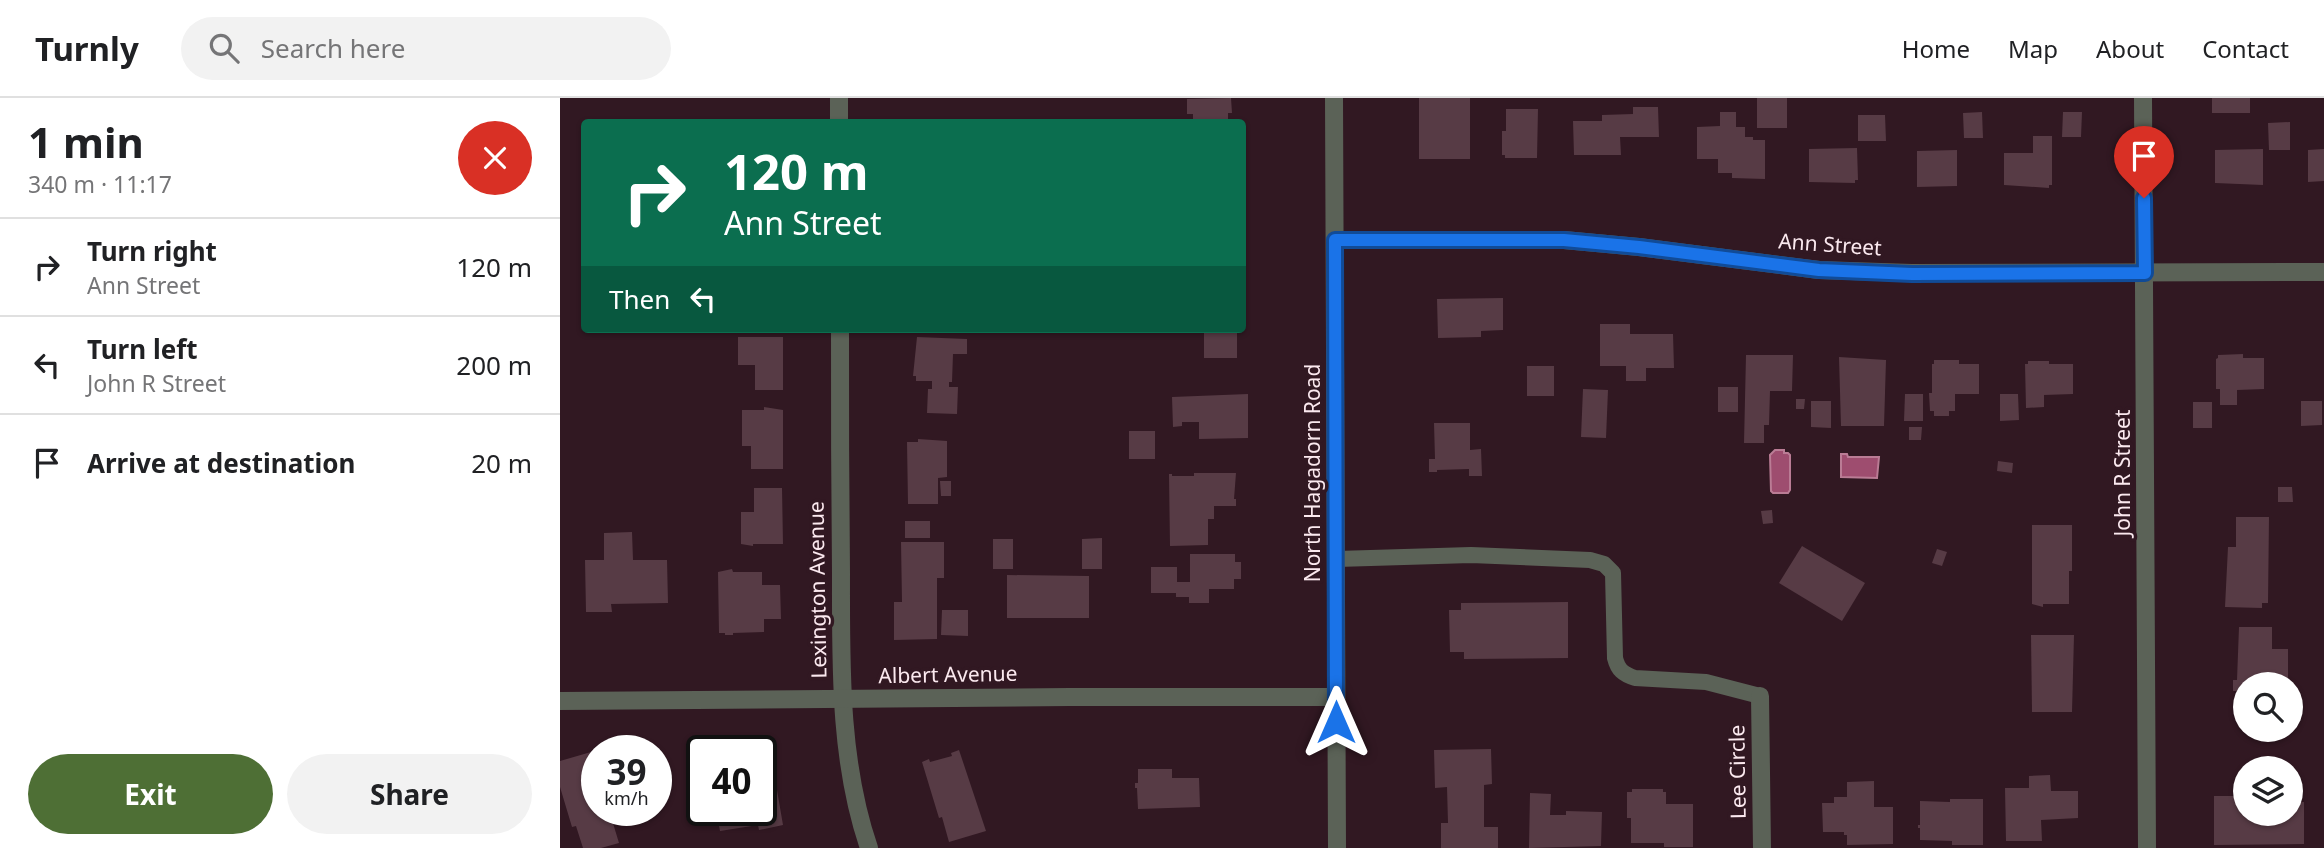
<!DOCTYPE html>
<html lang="en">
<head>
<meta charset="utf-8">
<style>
  body { margin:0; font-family:"Noto Sans",sans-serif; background:#f2f2f2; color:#202124; height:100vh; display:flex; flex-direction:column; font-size:26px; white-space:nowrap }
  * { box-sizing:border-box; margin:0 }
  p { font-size:23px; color:#757577 }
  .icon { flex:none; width:38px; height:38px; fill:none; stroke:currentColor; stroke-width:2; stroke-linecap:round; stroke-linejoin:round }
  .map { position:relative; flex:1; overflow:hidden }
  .sheet { display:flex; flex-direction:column; background:#fff; width:560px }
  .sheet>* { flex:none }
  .hud { position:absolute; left:21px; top:21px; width:665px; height:214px; border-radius:7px; box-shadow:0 2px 5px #0004; background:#0b6e4f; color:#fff; overflow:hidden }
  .fabs { position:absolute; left:1673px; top:574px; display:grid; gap:14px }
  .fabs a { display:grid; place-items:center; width:70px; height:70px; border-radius:50%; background:#fff; box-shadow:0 2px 5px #0004; font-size:35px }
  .speed { position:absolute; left:21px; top:637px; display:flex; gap:14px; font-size:35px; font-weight:700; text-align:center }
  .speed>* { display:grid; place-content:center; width:91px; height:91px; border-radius:50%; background:#fff; box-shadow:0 2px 5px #0004; line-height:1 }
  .speed small { font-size:18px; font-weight:400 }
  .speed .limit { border:4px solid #111; border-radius:10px; background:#fff; color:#111 }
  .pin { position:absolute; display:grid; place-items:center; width:60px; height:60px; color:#fff; margin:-72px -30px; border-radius:50% 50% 50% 0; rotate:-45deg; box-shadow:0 0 7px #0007 }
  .pin .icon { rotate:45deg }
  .me { position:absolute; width:77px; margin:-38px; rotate:0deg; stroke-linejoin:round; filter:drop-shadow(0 0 5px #0008) }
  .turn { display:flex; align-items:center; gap:24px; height:147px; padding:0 28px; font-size:32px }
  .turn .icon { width:91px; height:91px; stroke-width:2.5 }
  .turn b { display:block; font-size:49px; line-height:60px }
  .then { display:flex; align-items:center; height:66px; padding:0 28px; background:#0003; gap:14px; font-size:26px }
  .round { display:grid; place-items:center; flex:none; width:74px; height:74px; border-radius:37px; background:#f2f2f2 }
  .head { display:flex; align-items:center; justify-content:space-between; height:119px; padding:0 28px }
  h1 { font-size:42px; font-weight:700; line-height:52px }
  .primary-button { display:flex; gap:14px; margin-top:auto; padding:14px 28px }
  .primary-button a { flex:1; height:80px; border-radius:42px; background:#4e6f35; color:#fff; font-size:28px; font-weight:700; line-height:80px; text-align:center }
  .primary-button a+a { background:#f2f2f2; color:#202124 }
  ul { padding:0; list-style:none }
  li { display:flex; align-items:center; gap:21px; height:98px; padding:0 28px; border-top:2px solid #e0e0e0 }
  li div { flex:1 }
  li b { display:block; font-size:26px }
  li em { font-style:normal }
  header { display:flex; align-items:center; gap:42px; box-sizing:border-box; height:98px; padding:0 35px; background:#fff; border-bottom:2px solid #e0e0e0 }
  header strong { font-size:33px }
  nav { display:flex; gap:38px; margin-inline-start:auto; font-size:24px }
  .search { width:490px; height:63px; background:#f2f2f2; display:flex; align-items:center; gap:18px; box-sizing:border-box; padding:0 24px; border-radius:38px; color:#757577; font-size:26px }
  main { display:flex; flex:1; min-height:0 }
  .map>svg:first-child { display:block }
  .water { fill:#9e4d6f; stroke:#ba7c95; stroke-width:2 }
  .building { fill:#573b45 }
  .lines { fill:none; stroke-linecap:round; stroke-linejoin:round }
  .service { stroke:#5b6257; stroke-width:16 }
  .minor { stroke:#5b6257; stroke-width:18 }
  .tertiary { stroke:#5b6257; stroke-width:18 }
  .route-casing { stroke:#114b97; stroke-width:18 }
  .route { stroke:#1a73e8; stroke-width:12 }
  .labels { text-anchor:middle; stroke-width:7; stroke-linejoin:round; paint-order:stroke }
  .street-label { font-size:21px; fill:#fbe9ef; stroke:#311822 }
</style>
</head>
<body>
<header>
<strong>Turnly</strong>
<div class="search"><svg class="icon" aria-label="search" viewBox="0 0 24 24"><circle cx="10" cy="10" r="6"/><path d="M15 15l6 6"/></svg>Search here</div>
<nav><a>Home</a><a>Map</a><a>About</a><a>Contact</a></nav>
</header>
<main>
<section class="sheet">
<div class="head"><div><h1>1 min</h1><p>340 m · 11:17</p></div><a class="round" style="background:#d93025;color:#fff"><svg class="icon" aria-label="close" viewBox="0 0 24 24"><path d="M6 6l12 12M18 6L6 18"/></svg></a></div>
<ul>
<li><svg class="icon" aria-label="right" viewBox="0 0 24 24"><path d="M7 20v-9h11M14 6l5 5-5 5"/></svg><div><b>Turn right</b><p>Ann Street</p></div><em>120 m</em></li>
<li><svg class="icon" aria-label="left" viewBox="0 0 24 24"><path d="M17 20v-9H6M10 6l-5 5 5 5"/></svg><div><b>Turn left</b><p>John R Street</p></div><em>200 m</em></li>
<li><svg class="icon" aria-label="arrive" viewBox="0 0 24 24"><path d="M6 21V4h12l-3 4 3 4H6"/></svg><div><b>Arrive at destination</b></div><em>20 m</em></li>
</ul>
<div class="primary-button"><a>Exit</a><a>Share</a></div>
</section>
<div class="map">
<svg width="1764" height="750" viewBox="0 0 1764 750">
  <rect width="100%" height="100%" fill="#311822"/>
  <!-- water -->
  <g class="water">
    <path d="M1215,352H1224V355H1228L1230,357V392L1228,395H1213L1211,393L1210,357Z"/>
    <path d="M1281,356H1287L1288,359H1319L1317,380L1281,379Z"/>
  </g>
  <!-- building -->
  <g class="building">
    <path d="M671,0L672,15H668V24H633V16H627V1Z"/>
    <rect x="859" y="0" width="51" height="61"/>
    <rect x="1197" y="0" width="30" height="30"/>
    <rect x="1652" y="0" width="38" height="15"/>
    <path d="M1073,9H1098L1099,39H1060L1061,57H1014L1013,23H1042V17L1073,16Z"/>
    <path d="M946,11H978L977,60H945V57H942V33H946Z"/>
    <path d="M1160,14H1176V29H1185V39H1193V42H1205V81L1172,80V75H1158V61H1137V29L1160,28Z"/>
    <path d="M1422,14L1423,40H1404L1403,15Z"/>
    <path d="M1503,14H1522L1521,39H1502Z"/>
    <path d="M1298,17H1325L1326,43H1298Z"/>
    <path d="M1730,24V52H1709L1708,25Z"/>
    <path d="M1473,38H1492V87H1489V90L1444,87V55H1473Z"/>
    <path d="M1297,50L1298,82H1295V85L1249,84V51Z"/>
    <path d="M1703,51V87L1655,85V52Z"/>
    <path d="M1764,51V83L1748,84V52Z"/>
    <path d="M1397,52V88L1357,89V53Z"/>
    <path d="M943,200V232L921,233V239L878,240L877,201Z"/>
    <path d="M1040,226H1070V236H1113L1114,270H1086V283H1066V268H1040Z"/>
    <rect x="644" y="231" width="33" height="29"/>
    <path d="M178,239H223V292H195V267H178Z"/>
    <path d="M357,239L407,241V256H393L392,284H389V289H398L397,316L367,315L368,291H372V283H356V278H353Z"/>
    <path d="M1683,256V260H1704V291L1677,292V307H1660V291H1656V261L1658,260V257Z"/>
    <path d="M1186,257H1233L1232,293H1210L1209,327H1204V345H1184Z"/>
    <path d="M1279,259L1326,262L1324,328H1281Z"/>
    <path d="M1374,262H1399V266H1419V296H1395V313H1389V318H1374V313H1370L1369,295H1372V266H1374Z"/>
    <path d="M1468,263H1489V266H1513V296L1484,297V309L1466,310L1465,266H1468Z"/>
    <rect x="967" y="268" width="27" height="30"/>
    <rect x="1158" y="289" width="20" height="25"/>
    <path d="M1023,291L1048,292L1046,340L1021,339Z"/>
    <path d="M688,296V340L639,341V324H622V328L613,329L612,299Z"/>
    <path d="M1345,296H1363V323H1344Z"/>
    <path d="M1440,296H1458L1459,322L1440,323Z"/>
    <path d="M1236,301H1245L1244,311H1236Z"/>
    <path d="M1251,303H1271V330L1251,329Z"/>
    <path d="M1741,303H1762V327L1741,328Z"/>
    <rect x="1633" y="304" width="19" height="26"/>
    <path d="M204,309L223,312V371H191V348H182V312H204Z"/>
    <path d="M874,325H910V352L921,351L922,378H909V371L877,372V374H869V361H875Z"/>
    <path d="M1349,329H1362L1361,342H1349Z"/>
    <rect x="569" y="333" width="26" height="28"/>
    <path d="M358,341L387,343V379L378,380V406H348L347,344H358Z"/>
    <path d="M1438,363L1453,365L1452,375L1437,373Z"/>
    <path d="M634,375H676L674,401H676V408H654V421H648V447L610,448L609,376H612V378H634Z"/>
    <path d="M380,383H391V398H381Z"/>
    <path d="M1718,389H1732L1733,404H1718Z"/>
    <path d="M194,390H222L223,446H193V448L181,446V414H194Z"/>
    <path d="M1212,412L1213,425L1203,426L1201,413Z"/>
    <path d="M1676,419H1709L1708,505H1702V510L1665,509L1668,449H1676Z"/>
    <rect x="345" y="423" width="25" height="17"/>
    <path d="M1472,427H1512V473H1509V506H1483V509L1472,506Z"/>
    <path d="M72,434L73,462H107L108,505L51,506L52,514H26L25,462H44V435Z"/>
    <path d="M542,440V471H522V441Z"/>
    <rect x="433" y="441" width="20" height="30"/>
    <path d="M341,444H384V480H377V541L334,542V504H342Z"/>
    <path d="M1242,448L1305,485L1282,523L1219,485Z"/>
    <path d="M1377,451L1387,454L1382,468L1372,465Z"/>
    <path d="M630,456H675V464H681V481H674V491H649V505H629V499H616V495H591V469H617V484H630Z"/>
    <path d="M172,471L173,474H202V487H220L221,521H204V534L173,535V537H165V535H159L158,474Z"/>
    <path d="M447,477L529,478V520H447Z"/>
    <path d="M1008,504V560L904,561V554H890L889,512H901V505Z"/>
    <path d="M382,512H408V538L381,537Z"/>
    <path d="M1679,529H1712V551H1728V581H1713V586H1685V623H1677V593H1673V582H1677Z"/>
    <path d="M1471,537H1514L1512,614H1472Z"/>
    <path d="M931,651L932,686L924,687V729H938V750H881V725H888L887,689L875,690L874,652Z"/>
    <path d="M399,652L426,733L389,744L382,719L379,720L362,664L369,661L370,664L392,658L391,655Z"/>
    <path d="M31,654L37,671V712H49L59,745L41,750H23L16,728L12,729L0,689V663Z"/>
    <path d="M578,671H612V680H639L640,709L578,711L577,690H575V685H578Z"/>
    <path d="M1490,677L1491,693H1518V720L1481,722L1482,743H1446L1445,690H1469V678Z"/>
    <path d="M1314,683V709H1333V746L1287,747V737H1284V734H1263L1262,705H1274V699H1287V684Z"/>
    <path d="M1072,691H1103V694H1106V706H1133V749H1104V745H1071V720H1067V694H1072Z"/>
    <path d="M217,692L223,727L199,732L198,727L160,733L156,712H201V694Z"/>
    <path d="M970,695L991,696L990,717H1006V713L1042,714L1041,748L969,750Z"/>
    <path d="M1654,698H1682L1685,716H1731V704H1744V746L1654,747Z"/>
    <path d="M1390,701H1423V747H1392V743L1360,742V730H1358V727H1360V703L1390,704Z"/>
  </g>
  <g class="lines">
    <!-- service -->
    <path class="service" d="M777,461L911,457L1030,462L1044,466L1053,475L1055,560C1058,572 1063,576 1075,580L1146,584L1200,598"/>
    <!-- minor -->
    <g class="minor">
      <path d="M279,0V24"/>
      <path d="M1583,0L1587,750"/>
      <path d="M775,142H1004L1079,149L1259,172L1352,175L1764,174"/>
      <path d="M280,231C280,313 280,394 281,476C281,567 279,663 309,750"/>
      <path d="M1200,598L1202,750"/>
      <path d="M0,603L510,599H776"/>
    </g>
    <!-- tertiary -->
    <path class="tertiary" d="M774,0L777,750"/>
  </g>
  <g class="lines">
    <defs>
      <path id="route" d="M776,624L775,142H1004L1079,149L1259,172L1352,176L1585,175L1584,100"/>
    </defs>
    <!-- route casing -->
    <use href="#route" class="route-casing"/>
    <!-- route -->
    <use href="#route" class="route"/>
  </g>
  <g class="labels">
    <!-- street labels -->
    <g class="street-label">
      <text transform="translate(1270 147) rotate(4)" y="7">Ann Street</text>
      <text transform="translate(753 375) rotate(-90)" y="7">North Hagadorn Road</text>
      <text transform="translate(1563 375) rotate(-90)" y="7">John R Street</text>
      <text transform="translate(258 492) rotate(-91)" y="7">Lexington Avenue</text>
      <text transform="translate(388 577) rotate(-1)" y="7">Albert Avenue</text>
      <text transform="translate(1178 674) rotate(-91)" y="7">Lee Circle</text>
    </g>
  </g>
</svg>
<div class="fabs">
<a><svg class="icon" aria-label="search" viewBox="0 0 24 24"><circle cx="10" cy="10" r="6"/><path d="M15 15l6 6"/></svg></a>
<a><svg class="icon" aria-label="layers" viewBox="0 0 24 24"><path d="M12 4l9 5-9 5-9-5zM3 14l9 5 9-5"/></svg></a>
</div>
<div class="speed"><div>39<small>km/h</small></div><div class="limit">40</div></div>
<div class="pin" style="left:1584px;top:100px;background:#d93025"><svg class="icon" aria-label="arrive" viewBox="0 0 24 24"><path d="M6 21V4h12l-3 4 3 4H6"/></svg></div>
<svg class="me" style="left:776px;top:624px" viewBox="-20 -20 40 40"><path d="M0-17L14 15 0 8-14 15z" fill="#1a73e8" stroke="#fff" stroke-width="4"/></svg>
<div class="hud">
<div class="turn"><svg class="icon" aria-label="right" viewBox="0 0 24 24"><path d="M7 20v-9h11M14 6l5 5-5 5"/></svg><div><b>120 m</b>Ann Street</div></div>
<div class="then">Then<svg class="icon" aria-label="left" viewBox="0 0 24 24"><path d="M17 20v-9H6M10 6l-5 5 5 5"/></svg></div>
</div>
</div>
</main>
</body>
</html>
